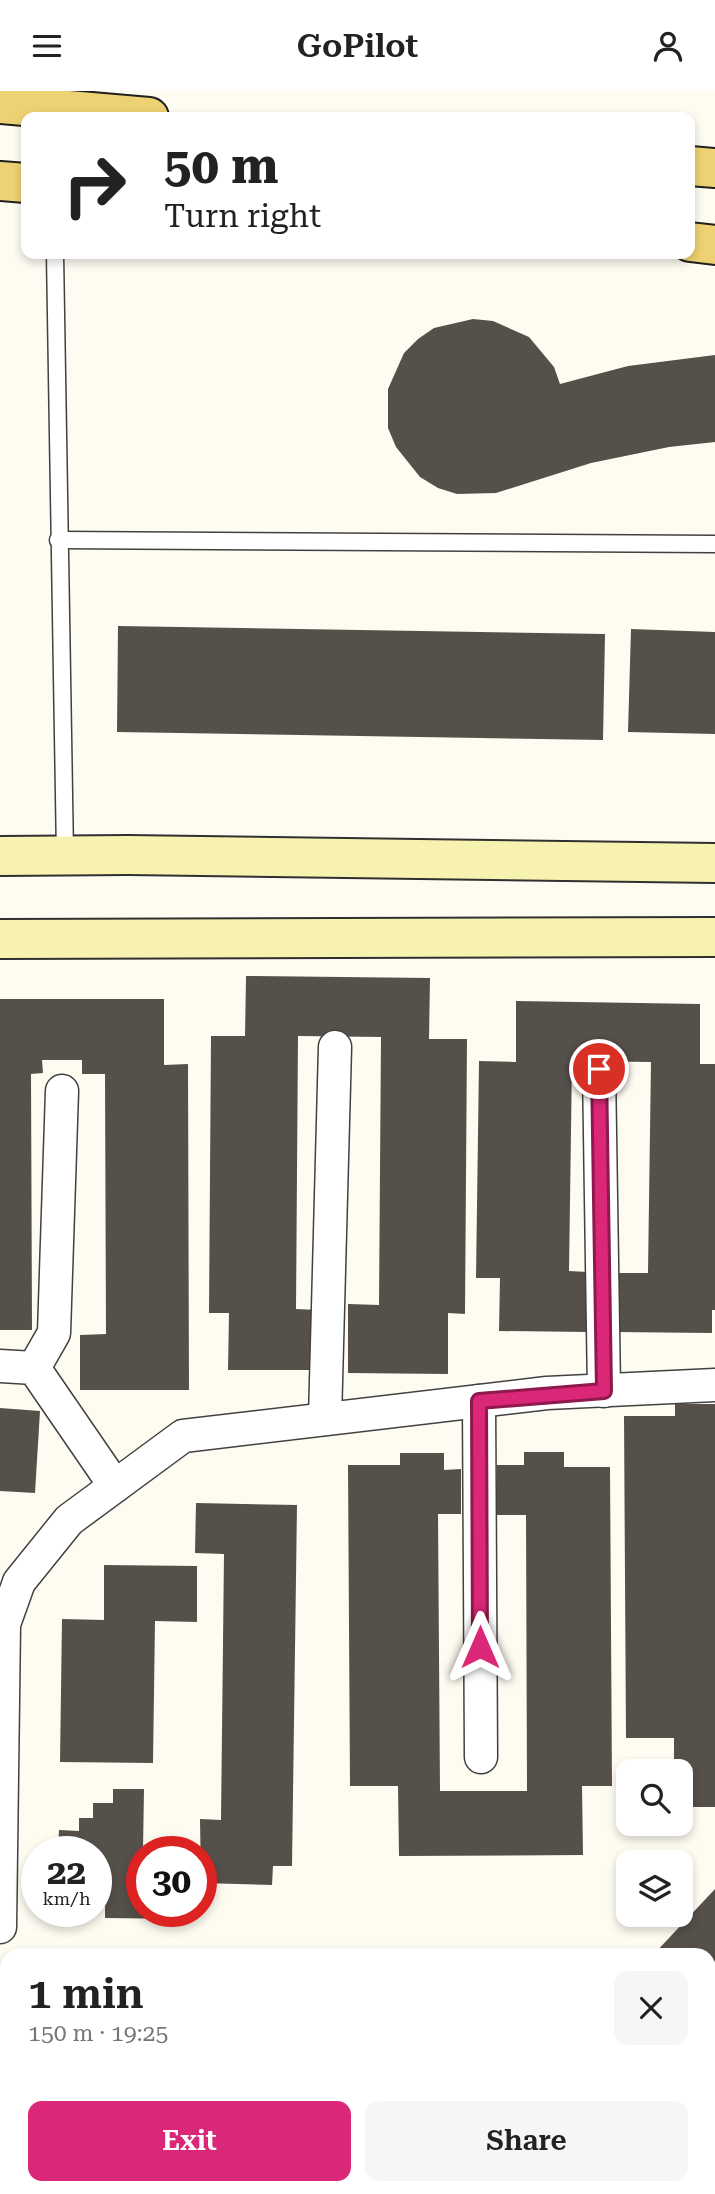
<!DOCTYPE html>
<html lang="en">
<head>
<meta charset="utf-8">
<style>
  body { margin:0; font-family:"Roboto Serif",serif; background:#f6f6f6; color:#222; height:100vh; display:flex; flex-direction:column; font-size:26px; white-space:nowrap }
  * { box-sizing:border-box; margin:0 }
  p { font-size:23px; color:#767676 }
  .icon { flex:none; width:38px; height:38px; fill:none; stroke:currentColor; stroke-width:2; stroke-linecap:round; stroke-linejoin:round }
  .map { position:relative; flex:1; overflow:hidden }
  .panel { position:absolute; left:0px; top:1857px; width:716px; height:247px; display:flex; flex-direction:column; background:#fff; border-radius:21px 21px 0 0; box-shadow:0 4px 10px #0003 }
  .panel>* { flex:none }
  .guide { position:absolute; left:21px; top:21px; width:674px; height:147px; border-radius:14px; box-shadow:0 4px 10px #0003; background:#fff; color:#222; overflow:hidden }
  .tools { position:absolute; left:616px; top:1668px; display:grid; gap:14px }
  .tools a { display:grid; place-items:center; width:77px; height:77px; border-radius:14px; background:#fff; box-shadow:0 4px 10px #0003; font-size:35px }
  .speed { position:absolute; left:21px; top:1745px; display:flex; gap:14px; font-size:35px; font-weight:700; text-align:center }
  .speed>* { display:grid; place-content:center; width:91px; height:91px; border-radius:50%; background:#fff; box-shadow:0 4px 10px #0003; line-height:1 }
  .speed small { font-size:18px; font-weight:400 }
  .speed .limit { border:10px solid #d22; background:#fff; color:#111 }
  .pin { position:absolute; display:grid; place-items:center; width:60px; height:60px; color:#fff; margin:-30px; border:4px solid #fff; border-radius:50%; box-shadow:0 2px 7px #0007 }
  .me { position:absolute; width:77px; margin:-38px; rotate:0deg; stroke-linejoin:round; filter:drop-shadow(0 0 5px #0008) }
  .turn { display:flex; align-items:center; gap:24px; height:147px; padding:0 28px; font-size:32px }
  .turn .icon { width:91px; height:91px; stroke-width:2.5 }
  .turn b { display:block; font-size:49px; line-height:60px }
  .round { display:grid; place-items:center; flex:none; width:74px; height:74px; border-radius:14px; background:#f6f6f6 }
  .head { display:flex; align-items:center; justify-content:space-between; height:119px; padding:0 28px }
  h1 { font-size:42px; font-weight:600; line-height:52px }
  .action { display:flex; gap:14px; margin-top:auto; padding:14px 28px }
  .action a { flex:1; height:80px; border-radius:14px; background:#db2777; color:#fff; font-size:28px; font-weight:600; line-height:80px; text-align:center }
  .action a+a { background:#f6f6f6; color:#222 }
  header { display:flex; justify-content:space-between; align-items:center; height:91px; padding:0 28px; background:#fff; font-size:32px; font-weight:600 }
  .map>svg:first-child { display:block }
  .building { fill:#56504b }
  .lines { fill:none; stroke-linecap:round; stroke-linejoin:round }
  .lane-casing { stroke:#414141; stroke-width:19 }
  .street-casing { stroke:#414141; stroke-width:35 }
  .secondary-casing { stroke:#303030; stroke-width:42 }
  .primary-casing { stroke:#1f1f1f; stroke-width:42 }
  .lane { stroke:#fff; stroke-width:16 }
  .street { stroke:#fff; stroke-width:32 }
  .secondary { stroke:#f8f2b1; stroke-width:38 }
  .primary { stroke:#edd172; stroke-width:38 }
  .route-casing { stroke:#8e194d; stroke-width:18 }
  .route { stroke:#db2777; stroke-width:12 }
</style>
</head>
<body>
<header><svg class="icon" aria-label="menu" viewBox="0 0 24 24"><path d="M4 6h16M4 12h16M4 18h16"/></svg>GoPilot<svg class="icon" aria-label="person" viewBox="0 0 24 24"><circle cx="12" cy="8" r="4"/><path d="M4 21q1-7 8-7t8 7"/></svg></header>
<div class="map">
<svg width="715" height="2103" viewBox="0 0 715 2103">
  <rect width="100%" height="100%" fill="#fefbf1"/>
  <!-- building -->
  <g class="building">
    <path d="M473,228L493,230L529,246L554,276L560,293L628,275L715,264V351L669,356L591,372L496,402L457,403L438,397L420,386L396,356L388,337V298L404,262L418,248L434,237Z"/>
    <path d="M118,535L605,543L603,649L117,641Z"/>
    <path d="M631,538L715,541V643L628,641Z"/>
    <path d="M246,885L430,887L429,948H467L465,1223L448,1222V1283L348,1282V1213L379,1214L381,946L298,945L296,1218L318,1219V1279H228L229,1222H209L211,945H245Z"/>
    <path d="M0,908H164V974L188,973L189,1299H80V1244L106,1243L105,983H82V969H42L43,982L31,983L32,1239H0Z"/>
    <path d="M516,910L700,913V973H715V1219H712V1242L615,1241L616,1182H648L651,971L572,970L569,1180L588,1181L587,1241L499,1240L500,1187H476L479,970L516,971Z"/>
    <path d="M675,1313H715V1716H681V1680H674V1647H626L624,1325H675Z"/>
    <path d="M0,1317L40,1320L35,1402L0,1400Z"/>
    <path d="M524,1361H564V1376H610L612,1695H582L583,1764L399,1765L398,1695H350L348,1374H400V1362H444V1379L461,1378V1423H438L440,1700H527L526,1424H497V1374H524Z"/>
    <path d="M196,1412L297,1414L292,1775H273L272,1794L201,1792L200,1728L221,1729L224,1463L195,1462Z"/>
    <path d="M104,1474L197,1475V1531L155,1530L153,1672L60,1671L62,1528L104,1529Z"/>
    <path d="M113,1698H144L142,1820H186V1828L105,1827V1772H96V1760H58L59,1739L79,1740V1727H93V1712H113Z"/>
    <path d="M715,1798V2103H443L436,2096H709V1864H653Z"/>
  </g>
  <g class="lines">
    <defs>
      <g id="lane">
        <path d="M55,163L65,764"/>
        <path d="M58,449L715,453"/>
      </g>
      <g id="street">
        <path d="M599,978L604,1300"/>
        <path d="M0,1275L34,1277L115,1395"/>
        <path d="M34,1277L54,1242L62,1000"/>
        <path d="M479,1310L481,1666"/>
        <path d="M325,1328L335,956"/>
        <path d="M0,1836L4,1533L19,1491L69,1429L183,1345L547,1302L715,1294"/>
      </g>
      <g id="secondary">
        <path d="M0,765L128,764L715,772"/>
        <path d="M0,848L715,846"/>
      </g>
      <g id="primary">
        <path d="M0,13L149,26"/>
        <path d="M690,75L715,77"/>
        <path d="M0,90L26,92"/>
        <path d="M690,151L715,154"/>
      </g>
    </defs>
    <!-- lane casing -->
    <use href="#lane" class="lane-casing"/>
    <!-- street casing -->
    <use href="#street" class="street-casing"/>
    <!-- secondary casing -->
    <use href="#secondary" class="secondary-casing"/>
    <!-- primary casing -->
    <use href="#primary" class="primary-casing"/>
    <!-- lane -->
    <use href="#lane" class="lane"/>
    <!-- street -->
    <use href="#street" class="street"/>
    <!-- secondary -->
    <use href="#secondary" class="secondary"/>
    <!-- primary -->
    <use href="#primary" class="primary"/>
  </g>
  <g class="lines">
    <defs>
      <path id="route" d="M480,1556L479,1310L604,1300L599,978"/>
    </defs>
    <!-- route casing -->
    <use href="#route" class="route-casing"/>
    <!-- route -->
    <use href="#route" class="route"/>
  </g>
</svg>
<div class="tools">
<a><svg class="icon" aria-label="search" viewBox="0 0 24 24"><circle cx="10" cy="10" r="6"/><path d="M15 15l6 6"/></svg></a>
<a><svg class="icon" aria-label="layers" viewBox="0 0 24 24"><path d="M12 4l9 5-9 5-9-5zM3 14l9 5 9-5"/></svg></a>
</div>
<div class="speed"><div>22<small>km/h</small></div><div class="limit">30</div></div>
<div class="pin" style="left:599px;top:978px;background:#d93025"><svg class="icon" aria-label="arrive" viewBox="0 0 24 24"><path d="M6 21V4h12l-3 4 3 4H6"/></svg></div>
<svg class="me" style="left:480px;top:1556px" viewBox="-20 -20 40 40"><path d="M0-17L14 15 0 8-14 15z" fill="#db2777" stroke="#fff" stroke-width="4"/></svg>
<div class="guide">
<div class="turn"><svg class="icon" aria-label="right" viewBox="0 0 24 24"><path d="M7 20v-9h11M14 6l5 5-5 5"/></svg><div><b>50 m</b>Turn right</div></div>
</div>
<section class="panel">
<div class="head"><div><h1>1 min</h1><p>150 m · 19:25</p></div><a class="round"><svg class="icon" aria-label="close" viewBox="0 0 24 24"><path d="M6 6l12 12M18 6L6 18"/></svg></a></div>
<div class="action"><a>Exit</a><a>Share</a></div>
</section>
</div>
</body>
</html>
